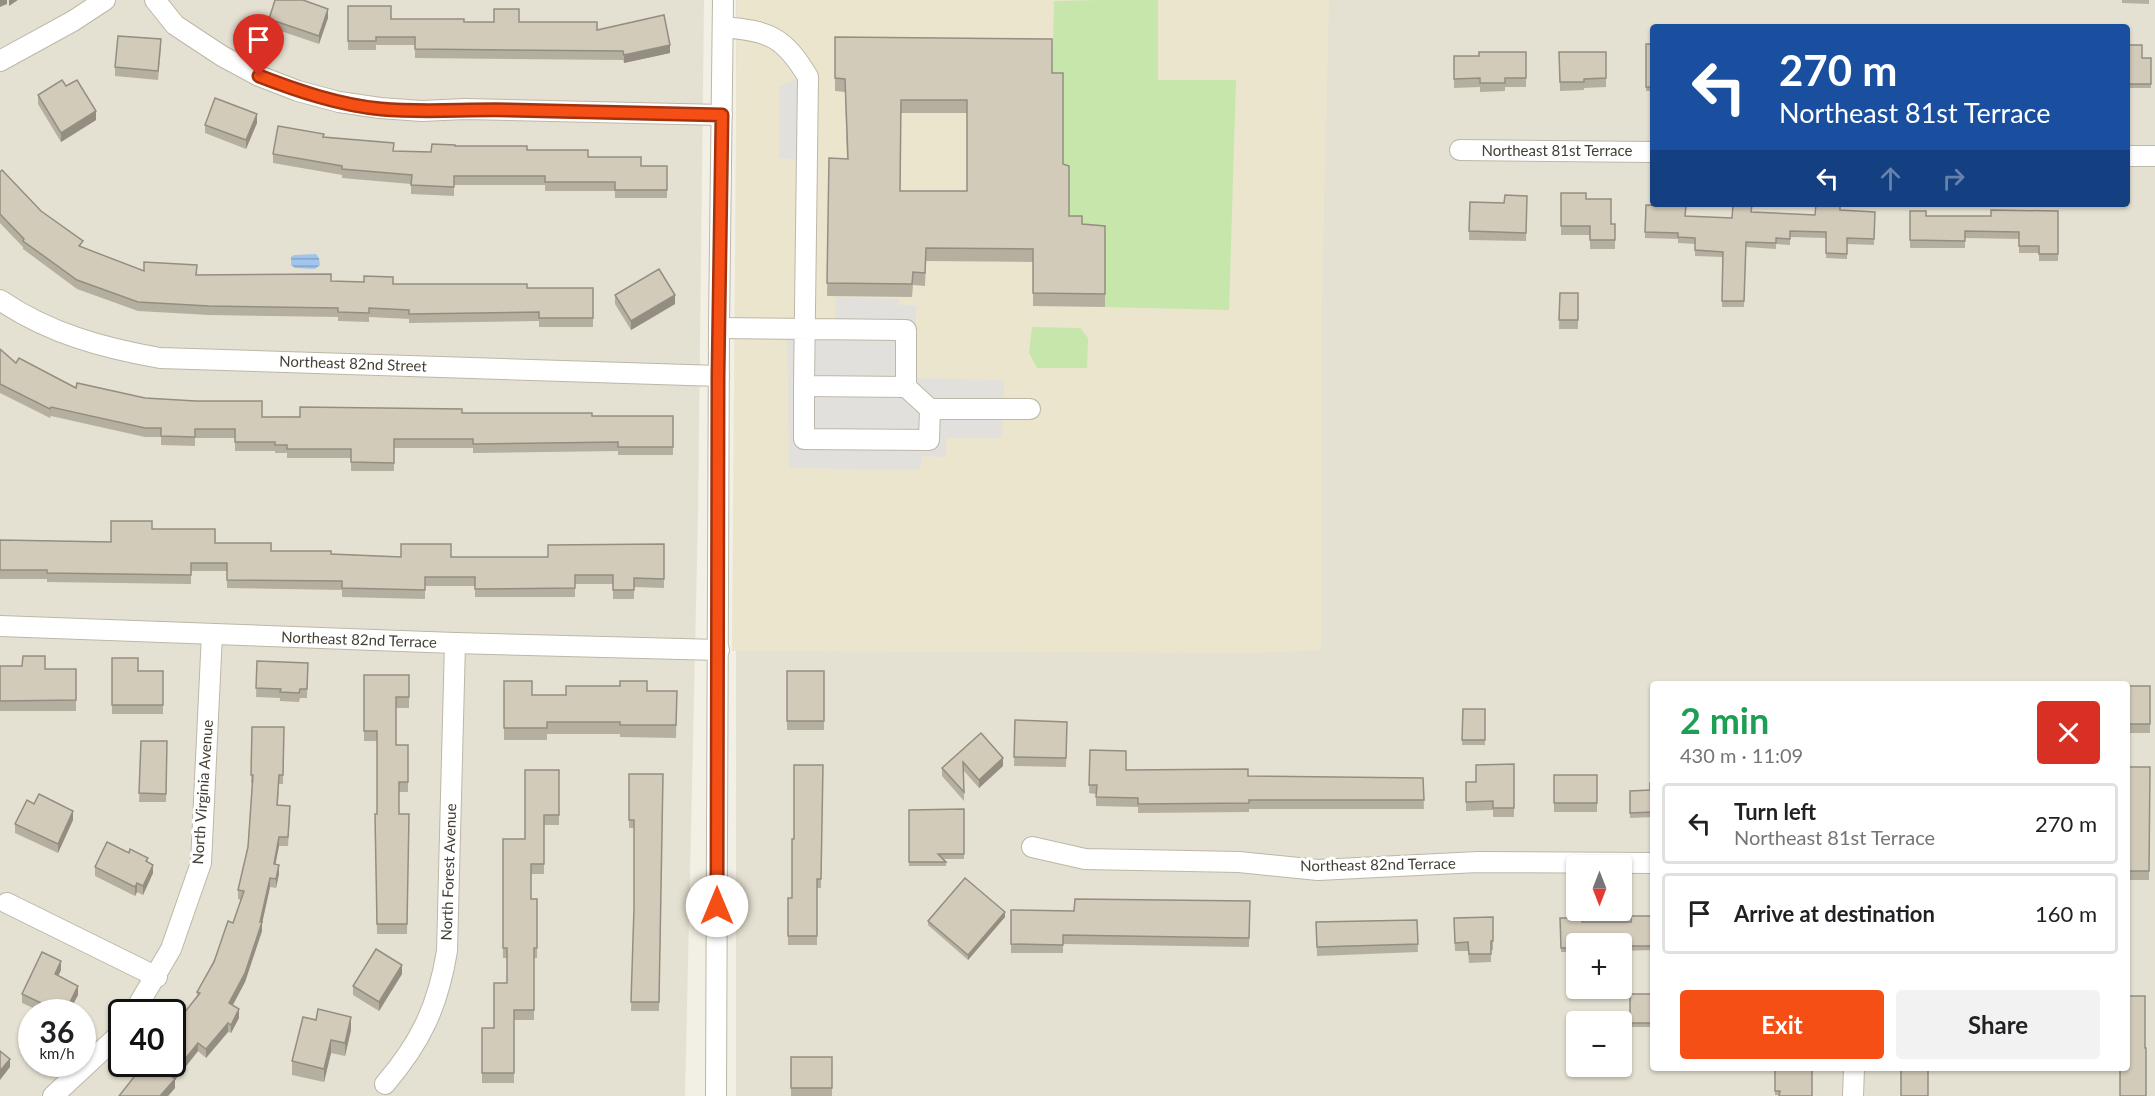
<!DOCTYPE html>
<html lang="en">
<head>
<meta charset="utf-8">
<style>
  body { margin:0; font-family:Lato,sans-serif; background:#f2f2f2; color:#202124; height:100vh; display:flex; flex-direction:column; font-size:22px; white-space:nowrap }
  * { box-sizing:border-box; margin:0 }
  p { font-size:20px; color:#757577 }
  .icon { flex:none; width:33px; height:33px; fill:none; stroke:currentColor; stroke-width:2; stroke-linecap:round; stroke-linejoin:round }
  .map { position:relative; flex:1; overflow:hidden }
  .side { position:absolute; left:1650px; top:681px; width:480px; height:390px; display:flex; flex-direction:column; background:#fff; border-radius:6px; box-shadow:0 2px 4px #0004 }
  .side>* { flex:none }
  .hud { position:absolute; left:1650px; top:24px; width:480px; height:183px; border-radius:6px; box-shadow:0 2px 4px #0004; background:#1a4fa0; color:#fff; overflow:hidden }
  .needle { width:39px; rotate:180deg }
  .fabs { position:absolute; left:1566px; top:855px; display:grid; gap:12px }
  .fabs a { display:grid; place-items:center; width:66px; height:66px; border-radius:6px; background:#fff; box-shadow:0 2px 4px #0004; font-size:30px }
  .speed { position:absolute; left:18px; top:999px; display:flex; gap:12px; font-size:30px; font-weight:700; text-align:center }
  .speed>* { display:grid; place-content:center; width:78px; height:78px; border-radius:50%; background:#fff; box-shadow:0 2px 4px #0004; line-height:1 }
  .speed small { font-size:15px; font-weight:400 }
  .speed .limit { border:3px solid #111; border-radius:9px; background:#fff; color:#111 }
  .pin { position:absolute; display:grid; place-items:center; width:51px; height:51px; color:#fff; margin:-62px -26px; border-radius:50% 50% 50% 0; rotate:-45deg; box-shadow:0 0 6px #0007 }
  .pin .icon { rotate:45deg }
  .me { position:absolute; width:66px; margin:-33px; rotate:0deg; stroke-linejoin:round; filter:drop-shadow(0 0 4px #0008) }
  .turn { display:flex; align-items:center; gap:21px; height:126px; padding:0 30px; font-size:27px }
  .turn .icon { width:78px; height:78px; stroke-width:2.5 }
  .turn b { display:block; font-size:42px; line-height:51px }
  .lanes { display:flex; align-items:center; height:57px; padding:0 30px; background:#0003; justify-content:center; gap:30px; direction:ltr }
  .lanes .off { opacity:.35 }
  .round { display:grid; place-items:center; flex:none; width:63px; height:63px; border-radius:6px; background:#f2f2f2 }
  .summary { display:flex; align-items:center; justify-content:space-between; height:102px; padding:0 30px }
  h1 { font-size:36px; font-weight:700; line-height:45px; color:#1e9e55 }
  .primary-button { display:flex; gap:12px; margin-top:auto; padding:12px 30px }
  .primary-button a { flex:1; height:69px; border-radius:6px; background:#f64f16; color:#fff; font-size:24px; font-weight:700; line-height:69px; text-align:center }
  .primary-button a+a { background:#f2f2f2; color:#202124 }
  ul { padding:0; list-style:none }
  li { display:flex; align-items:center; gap:18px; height:81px; margin:0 12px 9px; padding:0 18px; border:3px solid #e0e0e0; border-radius:6px }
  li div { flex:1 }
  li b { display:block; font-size:22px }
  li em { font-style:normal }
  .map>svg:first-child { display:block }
  .residential { fill:#e5e1d2; fill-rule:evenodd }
  .education { fill:#ebe5cd }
  .park { fill:#c6e6ac }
  .parking { fill:#e2e0dc }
  .water { fill:url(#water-rules) }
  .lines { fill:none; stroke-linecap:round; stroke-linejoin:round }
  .minor-casing { stroke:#bdb7a7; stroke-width:22 }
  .minor { stroke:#fff; stroke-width:20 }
  .wall { fill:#b5af9f; fill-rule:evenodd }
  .shaded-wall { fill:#948e82 }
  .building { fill:#d3cbb9; stroke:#948e82; stroke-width:1.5; fill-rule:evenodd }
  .route-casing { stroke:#a0330e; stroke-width:15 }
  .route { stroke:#f64f16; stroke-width:10 }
  .labels { text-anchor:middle; stroke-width:6; stroke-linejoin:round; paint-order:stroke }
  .street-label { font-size:15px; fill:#433f34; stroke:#fff }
</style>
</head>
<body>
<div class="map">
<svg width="2155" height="1096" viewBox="0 0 2155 1096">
  <defs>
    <pattern id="water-rules" width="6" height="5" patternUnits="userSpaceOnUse" patternTransform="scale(1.5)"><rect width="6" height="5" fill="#a0c6ee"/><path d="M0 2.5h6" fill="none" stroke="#84a2c2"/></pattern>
  </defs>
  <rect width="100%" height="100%" fill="#f2efe4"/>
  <!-- residential -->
  <g class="residential">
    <path d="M0,0H704L698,517L685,1096H0ZM32,1012H82V1064H32ZM122,1012H172V1064H122Z"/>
    <path d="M736,0H2155V1096H736ZM1653,27H2127V204H1653ZM1653,684H2127V1068H1653ZM1576,866H1622V910H1576ZM1576,944H1622V988H1576ZM1576,1022H1622V1066H1576Z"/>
  </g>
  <!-- education -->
  <path class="education" d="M737,0H1329L1321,332V650L1259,653L732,651Z"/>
  <!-- park -->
  <g class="park">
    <path d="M1101,0H1158V80H1236L1229,310L1105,307V239L1069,229L1052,87L1054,1Z"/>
    <path d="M1032,327L1080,328L1088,338L1087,368H1037L1029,353Z"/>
  </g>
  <!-- parking -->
  <g class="parking">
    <path d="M796,79L801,98L800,160L779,158V87Z"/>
    <path d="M836,297L899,299V305L916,306V378L1004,380L1002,438H946V457L922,456L920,470L789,468L787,336L834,335Z"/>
  </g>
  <!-- water -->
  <path class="water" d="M316,254L319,258L320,265L315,269L295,268L291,265V257L294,255Z"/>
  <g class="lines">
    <defs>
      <g id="minor">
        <path d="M155,0L175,25L222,56L259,76L298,91L339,102L380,108L422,111L465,109L722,115"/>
        <path d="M0,61L73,21L105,0"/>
        <path d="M1460,150L1653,152"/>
        <path d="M2127,156H2155"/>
        <path d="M0,300C48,333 103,348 160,358L719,376"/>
        <path d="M719,328L906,330V387L804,386L808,77C784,37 770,31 723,27"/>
        <path d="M804,386V439L929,440L930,409L906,387"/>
        <path d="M930,409H1030"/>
        <path d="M0,626L455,643L719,650"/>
        <path d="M1032,847L1085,859L1239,862L1318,870L1478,862L1653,863"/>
        <path d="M7,903L157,977"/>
        <path d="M134,1012L171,949L201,863L212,634"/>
        <path d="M385,1084C421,1042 438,1006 447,951L455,643"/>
        <path d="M53,1096L122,1032"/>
        <path d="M716,1096L719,328L723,0"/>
        <path d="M1853,1096L1854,1068"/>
      </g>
    </defs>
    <!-- minor casing -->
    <use href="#minor" class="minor-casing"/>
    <!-- minor -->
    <use href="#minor" class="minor"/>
  </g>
  <!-- wall -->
  <g class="wall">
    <path d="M2122,0H2149V4L2122,3Z"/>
    <path d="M348,6L391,19L464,22H519L597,30L670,53L624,63L623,60L415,58V45H376V50H348Z"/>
    <path d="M328,18L319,44L269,27V19Z"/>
    <path d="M835,37L1052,73L1069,216L1082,224L1105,226V307L1033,306V262L926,261L925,286L913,285L912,297L827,296L829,158L847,159L845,92L835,91ZM901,113H967V191H900Z"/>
    <rect x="1646" y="44" width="7" height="47"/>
    <path d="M2127,45L2142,58H2151V88H2127Z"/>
    <path d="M161,48L158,80L115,76V67Z"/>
    <path d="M1526,52V87H1505V91L1480,92V87L1454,88V56H1479Z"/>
    <path d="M1559,52H1606V87L1584,88V90L1560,91Z"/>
    <path d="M66,86L96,120L61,142L38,104V95Z"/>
    <path d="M257,123L246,149L205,133V125Z"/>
    <path d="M324,137L394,151L431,152L455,146L527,150L588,157L641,166H667V198H615V191H545V185H454V196L411,194V184L342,178V175L273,163V154Z"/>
    <path d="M0,172L41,211L83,248L144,271L197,275L393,284L527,288H593V327H539V321L409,323V319L369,317V322L338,321V317L209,315L138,311L77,289L23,249V247L0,223Z"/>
    <path d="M1561,193L1586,199L1611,224H1615V249H1590V235H1561Z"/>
    <path d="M1527,196L1526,241L1469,240L1470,202L1504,203Z"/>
    <path d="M1646,205L1686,216L1732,218L1752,212L1815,215L1840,210L1875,212L1874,245L1847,244V259L1826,258V238L1790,237V245L1776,244V249L1746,247L1744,307H1722L1723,257L1695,256V244L1678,243V239L1645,238Z"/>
    <path d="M1910,211L1926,216H1991L2058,211V261H2039V253H2019V239L1965,238V248H1910Z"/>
    <path d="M1560,293H1578V329H1559Z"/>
    <path d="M615,295L675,304L631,330L615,304Z"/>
    <path d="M0,349L16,363L76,388L262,417L462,413L592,416H673V455H618V451L473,453V448H394V471H351V458H287V453H275V451H235V438H195V446L161,445V437H145L51,416L50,418L0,393Z"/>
    <path d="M152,529L215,543L271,551L401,557H548L664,544V588L634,587V599H613V584H575V597H475V586H425V599L342,597V590L227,588V571H191V584L47,582V579H0V540L111,542Z"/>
    <path d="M112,658L138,671H163V714H112Z"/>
    <path d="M257,661L308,663L307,698H300L299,702L280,701V698L256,697Z"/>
    <path d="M0,666L45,669H76V711H0Z"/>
    <rect x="787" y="671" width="37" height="59"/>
    <path d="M364,675H409V708H396V745H408V792H399V814H409L407,934H377L375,814H377V741H364Z"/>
    <path d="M504,681L532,695H566L647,691H677L676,738L620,737V734H547V740H504Z"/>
    <rect x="2127" y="686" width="23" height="47"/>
    <path d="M1463,709H1485V745H1462Z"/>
    <path d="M1015,720L1067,722L1066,767L1014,766Z"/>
    <path d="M252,727H284L283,784H279L278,805L290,815L288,846H279L275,864L279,874L276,888L270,887L262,922V931L245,982L233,1005L239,1018L231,1033L228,1032L206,1058L198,1051L175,1080V1088L168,1096H119L135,1076V1070L172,1064L197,997V992L233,923L241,900L238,899V890L248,847L252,783H251Z"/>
    <path d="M981,733L1003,766L979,788L964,771V801L942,776V768Z"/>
    <path d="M141,741H167L166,802H139Z"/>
    <path d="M1090,750L1126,770L1248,776L1423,778L1424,809H1249V812L1138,813V807L1096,806V794L1089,793Z"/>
    <path d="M1514,764V817H1493V810L1466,811V782H1476Z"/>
    <path d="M823,765L821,888H817V945H788V898H792L794,839Z"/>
    <path d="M2127,767H2150L2149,880H2127Z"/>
    <path d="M559,770V825H544V874H531V899H537V958H534V1020H514V1083H482V1028H494L507,983V958H503V839H525Z"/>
    <path d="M629,774H663L659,1011H631L634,908V828H629Z"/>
    <rect x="1554" y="775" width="43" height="37"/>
    <path d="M1653,783V817L1630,818V791L1650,790Z"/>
    <path d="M34,804L73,820L58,853L15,833V824Z"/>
    <path d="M964,809V859H943L946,862V866H909V810Z"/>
    <path d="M148,862L153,873L143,895L137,892L135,896L95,876V867Z"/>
    <path d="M1250,901L1249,947L1063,944V953H1011V910L1074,911Z"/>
    <path d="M1653,916V950L1622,951V944H1576V952H1561L1560,918L1582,922H1631Z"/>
    <path d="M1005,917L968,960L928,925V921Z"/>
    <path d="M1493,917V950H1491V962L1469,963L1468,951H1455L1454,918Z"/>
    <path d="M1417,920L1418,952L1317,956L1316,922Z"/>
    <path d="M61,970L58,976L78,995L69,1012H42L22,1003V994Z"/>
    <path d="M402,974L379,1011L353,995V986Z"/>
    <rect x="1630" y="994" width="23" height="33"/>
    <path d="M303,1017L351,1030L345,1056L331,1053L324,1082L292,1075V1061Z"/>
    <rect x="791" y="1057" width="41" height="39"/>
    <path d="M1775,1068H1803L1779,1095H1775Z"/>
  </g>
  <!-- shaded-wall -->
  <g class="shaded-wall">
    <path d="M0,0H7V4L0,7Z"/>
    <path d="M9,0H18L9,6Z"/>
    <path d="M328,9V18L319,44V36Z"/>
    <path d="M670,45V53L624,63V55Z"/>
    <path d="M96,111V120L61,142V133Z"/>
    <path d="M257,114V123L246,149V140Z"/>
    <path d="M675,295V304L631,330V321Z"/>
    <path d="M1003,758V766L979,788V780Z"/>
    <path d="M73,811V820L58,853V844Z"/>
    <path d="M279,837V846L274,872V864Z"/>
    <path d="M153,865V873L143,895V886Z"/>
    <path d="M279,865V874L276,888V879Z"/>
    <path d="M270,878V887L262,924V922V931L245,982L229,1012V1003L260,922Z"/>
    <path d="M137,883V892L135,896V887Z"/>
    <path d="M1005,912V917L968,960V955Z"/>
    <path d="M61,961V970L55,983V974Z"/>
    <path d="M402,965V974L379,1011V1002Z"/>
    <path d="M78,986V995L69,1012H65Z"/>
    <path d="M239,1009V1018L231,1033V1025Z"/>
    <path d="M351,1017V1030L345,1056V1043Z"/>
    <path d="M228,1023V1032L206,1058V1049Z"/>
    <path d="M331,1040V1053L324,1082V1069Z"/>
    <path d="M198,1043V1051L175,1080V1088L168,1096H160L171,1076Z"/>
    <path d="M10,1059V1067L0,1080V1071Z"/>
  </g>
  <!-- building -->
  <g class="building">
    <path d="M275,0H303L328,9L319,36L269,19Z"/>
    <path d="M348,6H391V19H464V22H494V9H519V22H597V30L664,15L670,45L624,55L623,51L415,49V37H376V41H348Z"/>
    <path d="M118,36L161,39L158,71L115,67Z"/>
    <path d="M835,37L1052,39V73H1063V164L1069,166V216H1082V224L1105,226V294L1033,293V249L926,248L925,273L913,272L912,284L827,283L829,158L848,159L845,79L835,78ZM901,100H967V191H900Z"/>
    <rect x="1646" y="44" width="7" height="43"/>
    <path d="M2127,45H2142V58H2151V84H2127Z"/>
    <path d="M1479,52H1526V78H1505V83H1480V78L1454,79V56H1479Z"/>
    <path d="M1559,52H1606V78L1584,79V82H1560Z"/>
    <path d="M62,80L66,86L77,80L96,111L61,133L38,95Z"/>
    <path d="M215,98L257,114L246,140L205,125Z"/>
    <path d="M278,126L324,134L323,137L394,143L393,151L431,152L432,144L455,145V146H527V150H588V157H641V166H667V190H615V182H545V176H454V187L411,185L412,175L342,169V166L273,154Z"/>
    <path d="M2,170L41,211L83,241L79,246L144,271V262L197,265L196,275L331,274V281L364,282V276L393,277V284H527V288H593V318H539V312L409,314V310L369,308V313L338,312V308L209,306L138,302L77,280L23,241L24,239L0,214V172Z"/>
    <path d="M1561,193H1586V199H1611V224H1615V240H1590V226H1561Z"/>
    <path d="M1505,195L1527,196L1526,233L1469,231L1470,202L1504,203Z"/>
    <path d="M1816,204H1840V210L1875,212L1874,239L1847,238V254L1826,253V232L1790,231V239L1776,238V243L1746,242L1744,301H1722L1723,252L1695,250V238L1678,237V233L1645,232L1646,205L1686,206L1685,216L1732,218L1733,205H1752L1751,212L1815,215Z"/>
    <path d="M1991,210L2058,211V254H2039V246H2019V232L1965,231V241L1910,240V211H1926V216H1991Z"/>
    <path d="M659,269L675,295L631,321L615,295Z"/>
    <path d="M1560,293H1578V320H1559Z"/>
    <path d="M0,349L16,363L19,358L76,388L77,383L145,398L196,401H262V417H300V407L462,409V413H592V416H673V447H618V442L473,444V439H394V463L351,462V449H287V445H275V442H235V429H195V437L161,436V428H145L51,407L50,409L0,384Z"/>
    <path d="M111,521H152V529H215V543H271V551H331V554L401,557V544H451V557H548V545L664,544V579L634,578V590H613V575H575V588L475,589V577H425V590L342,588V581L227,580V563H191V575L47,573V570H0V540L111,542Z"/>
    <path d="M23,656H45V669H76V700L0,701V666H22Z"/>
    <path d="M112,658H138V671H163V705H112Z"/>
    <path d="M257,661L308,663L307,689H300L299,693L280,692L281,689L256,688Z"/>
    <rect x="787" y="671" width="37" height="50"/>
    <path d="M364,675H409V697H396V745H408V782H399V814H409L407,924H377L375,814H377V731H364Z"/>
    <path d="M504,681H532V695H566V686H620V681H647V691H677L676,725H620V722H547V728H504Z"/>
    <rect x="2127" y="686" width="23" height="38"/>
    <path d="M1463,709H1485V740H1462Z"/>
    <path d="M1015,720L1067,722L1066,758L1014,757Z"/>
    <path d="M252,727H284L283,775H279L277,805L290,806L288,837H279L274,864L279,865L276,879L270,878L260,922H262L245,973L229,1003L239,1009L231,1025L228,1023L206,1049L198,1043L171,1076L175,1079L160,1096H119L138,1072L135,1070L141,1064H172V1028L200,993L197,992L214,962L228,921L233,923L244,891L238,890L248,847L253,775H251Z"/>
    <path d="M981,733L1003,758L979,780L963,762L964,792L942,768Z"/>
    <path d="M141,741H167L166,794L139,793Z"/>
    <path d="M1090,750L1126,751V770L1248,769V776L1423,778L1424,800H1249V803L1138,804V798L1096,797L1097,785H1089Z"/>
    <path d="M1514,764V808H1493V801L1466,802V782H1476V765Z"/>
    <path d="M794,765H823L821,879H817V936H788V898H792V839H794Z"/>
    <path d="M2127,767H2150L2149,871H2127Z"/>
    <path d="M525,770H559V815H544V864H531V899H537V948H534V1010H514V1073H482V1028H494V983H507V948H503V839H525Z"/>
    <path d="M629,774H663L659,1002H631L634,908V820H629Z"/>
    <rect x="1554" y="775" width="43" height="28"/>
    <path d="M1650,783H1653V812L1630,813V791L1650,790Z"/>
    <path d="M39,794L73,811L58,844L15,824L27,800L34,804Z"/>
    <path d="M964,809V854H938L946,862H909V810Z"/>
    <path d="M107,842L129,853L130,849L148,858L146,861L153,865L143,886L137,883L135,887L95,867Z"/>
    <path d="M965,878L1005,912L968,955L928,921Z"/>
    <path d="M1075,899L1250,901L1249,938L1063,935V945L1011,944V910L1074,911Z"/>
    <path d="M1631,916H1653V946H1622V944H1576V948H1561L1560,918H1582V922H1631Z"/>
    <path d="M1493,917V941H1491V954H1469L1468,942L1455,943L1454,918Z"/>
    <path d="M1417,920L1418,944L1317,947L1316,922Z"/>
    <path d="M376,949L402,965L379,1002L353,986Z"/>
    <path d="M42,952L61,961L55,974L78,986L65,1012H60L22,994Z"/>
    <rect x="1630" y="994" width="23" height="29"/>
    <path d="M2127,996H2145V1048H2146V1096H2120V1068H2127Z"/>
    <path d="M318,1009L351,1017L345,1043L331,1040L324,1069L292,1061L303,1017L316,1020Z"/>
    <path d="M0,1051L10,1059L0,1071Z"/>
    <rect x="791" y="1057" width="41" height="31"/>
    <path d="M1775,1068H1803V1070H1812V1096H1779L1780,1091H1775Z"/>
    <rect x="1901" y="1068" width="27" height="28"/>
  </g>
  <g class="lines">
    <defs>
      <path id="route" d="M259,76C298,91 339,105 381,109C424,113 466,109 509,110C580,111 651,113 722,115L718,376L717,906"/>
    </defs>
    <!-- route casing -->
    <use href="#route" class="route-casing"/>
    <!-- route -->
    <use href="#route" class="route"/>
  </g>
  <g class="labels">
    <!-- street labels -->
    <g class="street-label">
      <text x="1557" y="156">Northeast 81st Terrace</text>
      <text transform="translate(353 364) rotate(2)" y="5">Northeast 82nd Street</text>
      <text transform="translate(359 640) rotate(2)" y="5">Northeast 82nd Terrace</text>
      <text transform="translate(203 792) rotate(-86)" y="5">North Virginia Avenue</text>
      <text transform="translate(1378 865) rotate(-1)" y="5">Northeast 82nd Terrace</text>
      <text transform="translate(449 872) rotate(-88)" y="5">North Forest Avenue</text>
    </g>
  </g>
</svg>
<div class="fabs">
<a><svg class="needle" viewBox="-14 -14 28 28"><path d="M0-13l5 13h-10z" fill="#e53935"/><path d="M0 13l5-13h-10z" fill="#757577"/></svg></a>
<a>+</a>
<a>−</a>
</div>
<div class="speed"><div>36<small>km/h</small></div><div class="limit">40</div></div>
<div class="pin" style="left:259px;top:76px;background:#d93025"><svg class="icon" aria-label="arrive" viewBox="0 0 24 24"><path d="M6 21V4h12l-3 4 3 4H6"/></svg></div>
<svg class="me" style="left:717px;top:906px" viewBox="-20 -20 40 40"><circle r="19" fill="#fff"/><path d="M0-13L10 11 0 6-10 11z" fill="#f64f16"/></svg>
<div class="hud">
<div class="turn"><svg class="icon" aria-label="left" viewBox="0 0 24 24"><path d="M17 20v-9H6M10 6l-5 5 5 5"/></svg><div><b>270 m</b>Northeast 81st Terrace</div></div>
<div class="lanes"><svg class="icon" aria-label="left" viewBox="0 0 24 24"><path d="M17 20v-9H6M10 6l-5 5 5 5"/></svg><svg class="icon off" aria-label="ahead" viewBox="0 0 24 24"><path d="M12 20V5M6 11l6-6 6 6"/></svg><svg class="icon off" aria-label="right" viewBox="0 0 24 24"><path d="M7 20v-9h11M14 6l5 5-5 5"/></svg></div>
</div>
<section class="side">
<div class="summary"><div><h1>2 min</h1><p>430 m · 11:09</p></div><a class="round" style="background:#d93025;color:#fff"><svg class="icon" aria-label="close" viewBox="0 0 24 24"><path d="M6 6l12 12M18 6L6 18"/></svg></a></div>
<ul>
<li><svg class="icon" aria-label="left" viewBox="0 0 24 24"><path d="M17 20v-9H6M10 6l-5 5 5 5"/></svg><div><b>Turn left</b><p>Northeast 81st Terrace</p></div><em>270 m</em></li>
<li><svg class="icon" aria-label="arrive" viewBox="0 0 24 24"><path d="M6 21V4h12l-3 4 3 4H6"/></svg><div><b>Arrive at destination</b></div><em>160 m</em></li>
</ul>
<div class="primary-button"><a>Exit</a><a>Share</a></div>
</section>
</div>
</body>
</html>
